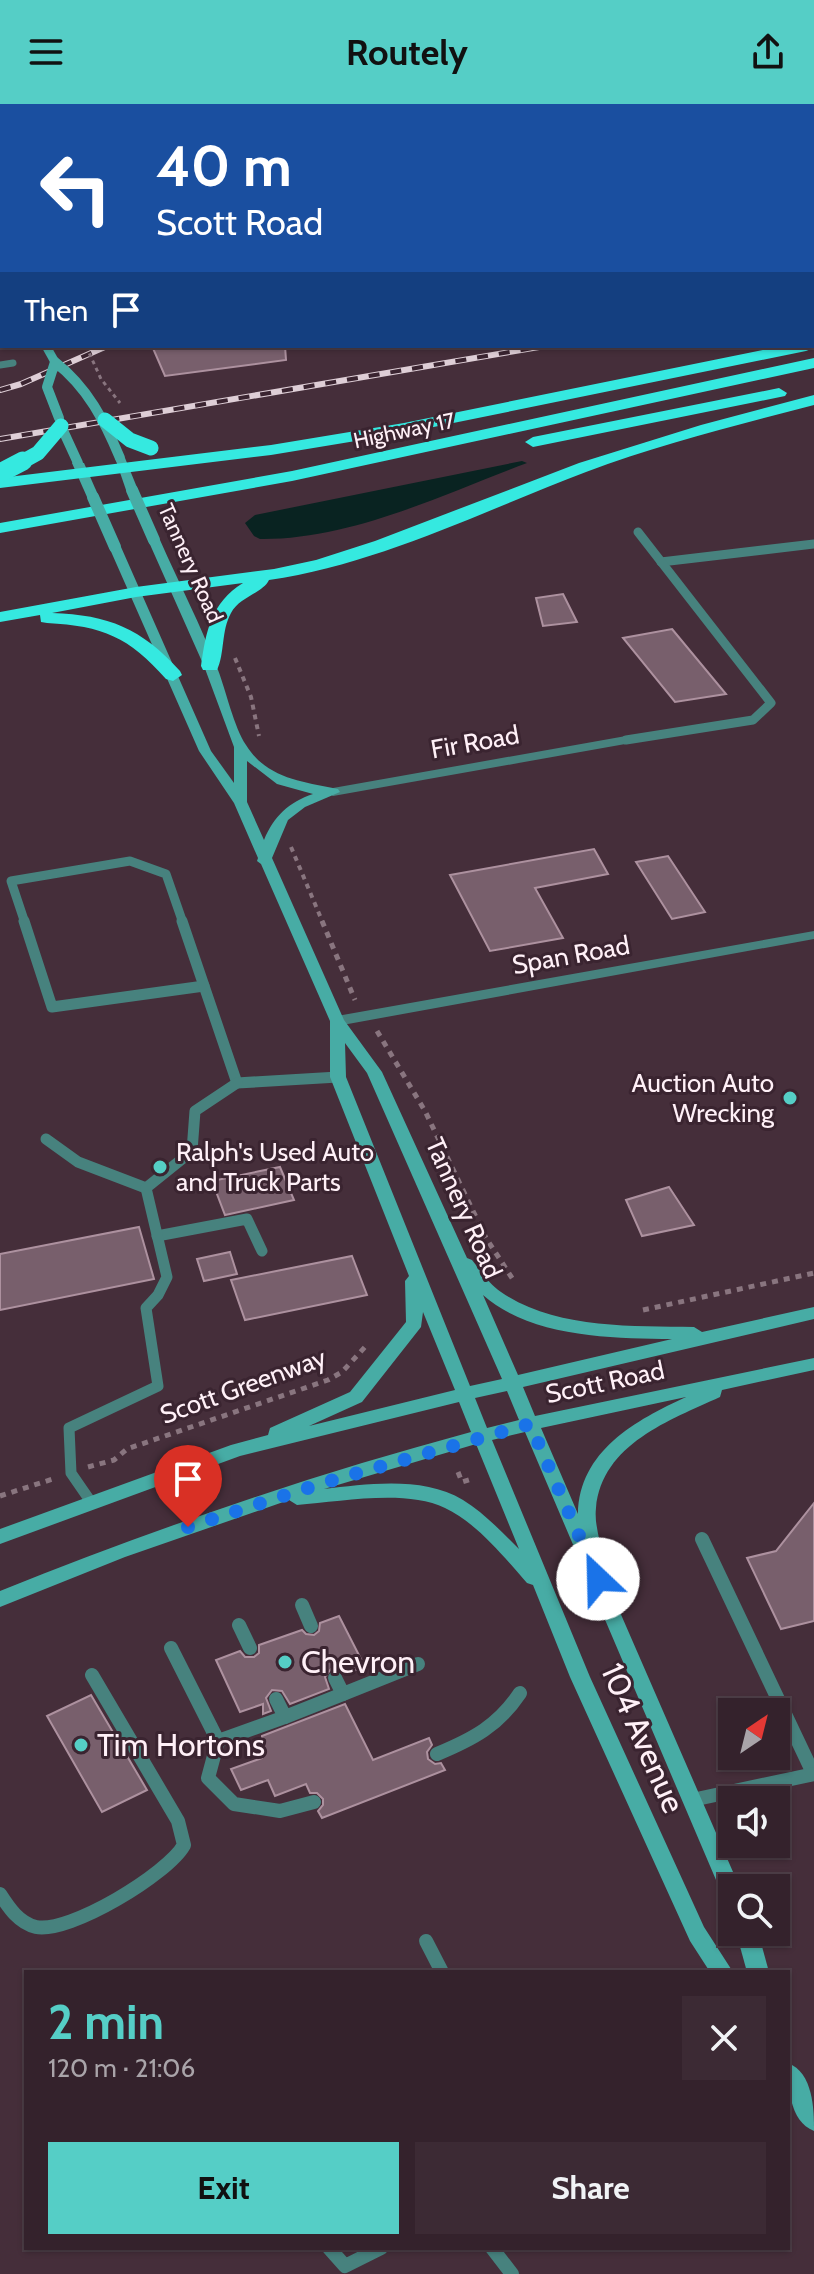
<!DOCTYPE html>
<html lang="en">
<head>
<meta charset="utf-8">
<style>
  body { margin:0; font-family:Cabin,sans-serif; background:#3c2a34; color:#f1f3f6; height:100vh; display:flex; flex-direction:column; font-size:30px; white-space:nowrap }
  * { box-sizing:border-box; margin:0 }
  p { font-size:26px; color:#a9a4a9 }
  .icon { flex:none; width:44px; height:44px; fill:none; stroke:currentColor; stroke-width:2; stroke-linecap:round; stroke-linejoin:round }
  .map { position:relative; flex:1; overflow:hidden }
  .side { position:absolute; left:24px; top:1866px; width:766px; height:280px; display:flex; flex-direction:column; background:#34222c; border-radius:0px; box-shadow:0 2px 6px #0004,0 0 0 2px #4e3f48 }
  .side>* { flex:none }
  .top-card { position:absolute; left:0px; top:0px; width:814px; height:244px; box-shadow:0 2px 6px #0004,0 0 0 2px #4e3f48; background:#1a4fa0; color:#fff; overflow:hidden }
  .needle { width:52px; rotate:35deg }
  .buttons { position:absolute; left:718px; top:1594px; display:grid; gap:16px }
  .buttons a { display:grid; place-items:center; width:72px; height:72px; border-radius:0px; background:#34222c; box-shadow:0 2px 6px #0004,0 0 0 2px #4e3f48; font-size:40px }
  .pin { position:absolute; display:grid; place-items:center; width:68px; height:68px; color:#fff; margin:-82px -34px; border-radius:50% 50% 50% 0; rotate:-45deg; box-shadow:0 0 8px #0007 }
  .pin .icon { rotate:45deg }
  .me { position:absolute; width:88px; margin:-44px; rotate:336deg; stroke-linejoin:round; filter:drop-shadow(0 0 6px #0008) }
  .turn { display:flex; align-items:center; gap:28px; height:168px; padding:0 24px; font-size:36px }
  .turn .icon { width:104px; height:104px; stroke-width:2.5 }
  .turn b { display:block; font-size:56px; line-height:68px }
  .then { display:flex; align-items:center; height:76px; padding:0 24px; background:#0003; gap:16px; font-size:30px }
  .round { display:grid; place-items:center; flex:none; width:84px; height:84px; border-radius:0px; background:#3c2a34 }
  .summary { display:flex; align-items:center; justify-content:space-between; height:136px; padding:0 24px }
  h1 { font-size:48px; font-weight:700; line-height:60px; color:#55cec6 }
  .action { display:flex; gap:16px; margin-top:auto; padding:16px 24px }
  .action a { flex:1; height:92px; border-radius:0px; background:#55cec6; color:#111; font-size:32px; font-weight:700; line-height:92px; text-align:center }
  .action a+a { background:#3c2a34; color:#f1f3f6 }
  header { display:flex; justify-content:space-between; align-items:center; height:104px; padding:0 24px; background:#55cec6; color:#111; font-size:36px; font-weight:700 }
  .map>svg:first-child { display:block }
  .water { fill:#092321 }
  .building { fill:#785f6c; stroke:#ad919f; stroke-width:2 }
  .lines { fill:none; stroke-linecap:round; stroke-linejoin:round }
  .path-far1 { stroke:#89757f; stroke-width:4; stroke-dasharray:5 5; stroke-linecap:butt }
  .path { stroke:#89757f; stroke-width:5; stroke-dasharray:6 6; stroke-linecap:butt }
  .lane-far3 { stroke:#47827e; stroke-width:7 }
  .lane-far2 { stroke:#47827e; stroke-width:9 }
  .lane-far1 { stroke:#47827e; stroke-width:11 }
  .lane { stroke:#47827e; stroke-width:14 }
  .street { fill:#47827e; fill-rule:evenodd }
  .secondary { fill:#47aca5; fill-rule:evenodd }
  .highway { fill:#35e9e0; fill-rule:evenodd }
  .rail-casing { stroke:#deced6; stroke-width:6 }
  .rail { stroke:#3a2430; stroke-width:4; stroke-dasharray:11; stroke-linecap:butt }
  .path-bridge { stroke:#89757f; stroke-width:3; stroke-dasharray:4 4; stroke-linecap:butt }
  .secondary-bridge-far1 { stroke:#47aca5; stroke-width:10 }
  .secondary-bridge { stroke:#47aca5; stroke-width:12 }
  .highway-bridge-far1 { stroke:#35e9e0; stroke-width:15 }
  .highway-bridge { stroke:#35e9e0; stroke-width:19 }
  .route { stroke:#1a73e8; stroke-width:14; stroke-dasharray:0 25.2 }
  .poi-dot { fill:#55cec6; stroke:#3a2430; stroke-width:3 }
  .labels { text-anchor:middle; stroke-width:6; stroke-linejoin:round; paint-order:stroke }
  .far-street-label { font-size:22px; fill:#fff0f7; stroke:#3a2430 }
  .street-label { font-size:26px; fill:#fff0f7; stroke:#3a2430 }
  .poi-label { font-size:26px; fill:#fff0f7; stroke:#3a2430; text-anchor:end }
  .near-poi-label { font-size:32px; fill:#fff0f7; stroke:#3a2430; text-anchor:start }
  .near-street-label { font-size:32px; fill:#fff0f7; stroke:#3a2430 }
</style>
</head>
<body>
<header><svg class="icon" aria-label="menu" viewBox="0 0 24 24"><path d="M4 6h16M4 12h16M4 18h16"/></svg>Routely<svg class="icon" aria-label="share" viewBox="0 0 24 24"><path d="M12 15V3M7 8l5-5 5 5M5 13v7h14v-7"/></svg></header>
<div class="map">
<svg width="814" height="2170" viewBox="0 0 814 2170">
  <rect width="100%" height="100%" fill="#452e3a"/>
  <!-- water -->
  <path class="water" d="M522,357L527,359C444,390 351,436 260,435L254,432L245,419L255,411Z"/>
  <!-- building -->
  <g class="building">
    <path d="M152,242H285L286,256L165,272Z"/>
    <path d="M563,490L577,518L543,522L536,494Z"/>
    <path d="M672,525L726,590L675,598L623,534Z"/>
    <path d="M594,745L608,770L535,784L563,834L490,847L450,771Z"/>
    <path d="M668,752L705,808L672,815L636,758Z"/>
    <path d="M280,1063L294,1096L225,1111L212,1077Z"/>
    <path d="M669,1083L694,1121L642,1132L626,1096Z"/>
    <path d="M139,1123L154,1175L0,1206V1150Z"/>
    <path d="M230,1148L237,1170L204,1177L197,1155Z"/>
    <path d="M352,1152L367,1191L245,1216L231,1176Z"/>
    <path d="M814,1399V1517L781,1525L747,1454L776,1447Z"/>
    <path d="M339,1512L365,1563L344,1570L340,1565H331L325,1573L329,1585L290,1600L282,1587L272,1586L266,1594L271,1607L263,1610V1600L240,1608L216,1556L240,1547L245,1553H254L259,1549V1541L302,1526L306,1530L314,1531L319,1527L320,1519Z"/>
    <path d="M91,1591L147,1686L102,1708L47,1612Z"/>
    <path d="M345,1600L373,1656L429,1634L432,1641L427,1648L428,1655L435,1660L441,1659L445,1666L322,1714L318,1707L323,1701V1695L317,1689H310L306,1680L275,1692L268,1676L241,1686L231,1665L262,1654V1632Z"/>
  </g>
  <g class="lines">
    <!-- path-far1 -->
    <g class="path-far1">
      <path d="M235,554L251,593L259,632"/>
      <path d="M291,743L323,819"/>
    </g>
    <!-- path -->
    <g class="path">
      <path d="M322,817L355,896"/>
      <path d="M377,927L425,1007L486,1134L514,1177"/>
      <path d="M643,1206L814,1169"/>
      <path d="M88,1363L114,1356L127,1345L328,1276L342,1268L365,1243"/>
      <path d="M458,1368L462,1378L472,1375"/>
      <path d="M0,1392L56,1374"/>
    </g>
    <!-- lane-far3 -->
    <path class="lane-far3" d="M0,261L13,259"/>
    <!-- lane-far2 -->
    <g class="lane-far2">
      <path d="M661,458L814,440"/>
      <path d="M626,636L753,616L771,599L638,428"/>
      <path d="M25,819L11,777L130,757L166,770L183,819"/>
    </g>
    <!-- lane-far1 -->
    <g class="lane-far1">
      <path d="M24,817L52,903L204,882"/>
      <path d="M182,817L237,979L338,973"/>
      <path d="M46,1035L78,1058L146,1084"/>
      <path d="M157,1132L247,1115L262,1147"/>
      <path d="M91,1398L71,1369L69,1324L158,1282L146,1204L158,1191L167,1173L146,1084L192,1047L195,1007L237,979"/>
    </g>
    <!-- lane -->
    <g class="lane">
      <path d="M702,1435L813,1669"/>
      <path d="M302,1501L311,1522"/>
      <path d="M239,1521L250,1544"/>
      <path d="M171,1544L218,1637L285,1613"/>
      <path d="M335,1574L343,1590L418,1560"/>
      <path d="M276,1595L285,1613L343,1590"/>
      <path d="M218,1637L208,1674L234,1700L280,1707L314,1698"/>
      <path d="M437,1650C473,1635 498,1622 520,1589"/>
      <path d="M692,1696L814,1670"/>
      <path d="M0,1790C9,1804 19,1819 36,1823C69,1830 168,1770 184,1741L178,1717L92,1571"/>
      <path d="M426,1837L442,1868"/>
      <path d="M329,2144L345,2162L381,2144"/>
      <path d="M492,2144L512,2170"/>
    </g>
    <!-- street -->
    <g class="street">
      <path d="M626,632L631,633V639L333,692L326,688L333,684Z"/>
      <path d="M814,827V835L337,922L330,917L337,912Z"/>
    </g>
    <!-- secondary -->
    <g class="secondary">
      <rect x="812" y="54" width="2" height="6"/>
      <path d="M0,108L2,109V118L0,117Z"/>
      <path d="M0,188L2,189V195L0,194Z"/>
      <path d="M41,242H51L60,258L59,260H51Z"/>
      <path d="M116,352L125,354L138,386L136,388L126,386L115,354Z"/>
      <path d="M74,357L84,359L99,393L97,395L87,393L72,359Z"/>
      <path d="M154,433L160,436C179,479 201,522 218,566C226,587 234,623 246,641C267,675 304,678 338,685L340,688L305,703L288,716L272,754L344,916L382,968L467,1154L472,1156C481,1167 489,1180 501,1188C555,1225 631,1222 694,1223L702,1228L814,1203V1215L523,1283L535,1312L814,1254V1266L722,1286L720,1293C670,1316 602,1340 596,1404C594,1421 601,1438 603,1454L599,1460L740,1784H732V1799L725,1797L722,1790L525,1328L492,1336L590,1573L704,1823L733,1868H710L690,1837L570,1573L533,1481L527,1479C504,1453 477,1419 445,1404C405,1385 340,1398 297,1401L289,1396L125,1453L0,1503V1487C154,1425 311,1371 471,1328L459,1298L240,1352L0,1440V1425L231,1341L268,1331L270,1324L350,1288L406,1218L405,1177L409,1172L330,973V917L261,760L257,757L258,754L234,699L199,647L109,443L115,440L121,443L211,647L234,679V643L204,562L148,436ZM247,657L277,680L313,690C289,698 274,712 264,736L247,698ZM345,939L367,969L502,1275L470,1282L346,973ZM483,1191C532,1234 611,1234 672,1235L518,1271ZM423,1208L455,1286L309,1322L362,1298L421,1223ZM507,1287L519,1316L487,1324L475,1294ZM686,1293C636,1316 579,1347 578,1410L541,1324ZM476,1340L519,1445C502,1428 484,1409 463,1396C423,1372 368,1380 324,1385Z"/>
      <path d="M736,1828H758L769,1868H747Z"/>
      <path d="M788,1959C813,1969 814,2004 814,2027C789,2017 788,1982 788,1959Z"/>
    </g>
    <!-- highway -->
    <g class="highway">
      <path d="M812,240L814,242L811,245L806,247L404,329L271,351L0,384V374L271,341L404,319L783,242H812Z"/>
      <path d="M814,254V264L292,377L0,429V419L292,367Z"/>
      <path d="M779,284L787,289L785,292L533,343L525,338L533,333Z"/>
      <path d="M814,291V301C738,321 660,340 586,368C483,407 379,460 269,476C263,489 239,493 231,509C221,527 225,549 217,566H203L201,562C206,527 211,499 243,479L136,493L52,509C109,511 141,524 180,567L182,571L173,577L166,575C129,533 103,522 47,519L41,518L40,511L0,518V508L136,483L274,465L316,456L375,437L579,359L701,321Z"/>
    </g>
    <defs>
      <g id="rail">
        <path d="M295,2L298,0"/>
        <path d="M0,286L21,280L107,242"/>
        <path d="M0,335L545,242"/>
      </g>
    </defs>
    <!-- rail casing -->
    <use href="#rail" class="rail-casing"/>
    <!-- rail -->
    <use href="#rail" class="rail"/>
    <!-- path-bridge -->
    <path class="path-bridge" d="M86,242L101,275L120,299"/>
    <!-- secondary-bridge-far1 -->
    <g class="secondary-bridge-far1">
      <path d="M59,314L47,283L55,258C88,284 104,316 120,354"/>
      <path d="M61,322L78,359"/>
    </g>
    <!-- secondary-bridge -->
    <g class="secondary-bridge">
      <path d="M132,386L154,436"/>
      <path d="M93,393L115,443"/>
    </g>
    <!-- highway-bridge-far1 -->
    <g class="highway-bridge-far1">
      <path d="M105,316L130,336L151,344"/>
      <path d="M20,359L38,349L61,322"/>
    </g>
    <!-- highway-bridge -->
    <path class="highway-bridge" d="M0,369L23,357"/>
  </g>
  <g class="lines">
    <!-- route -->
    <path class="route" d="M188,1423L323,1379L530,1320L598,1475"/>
  </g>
  <!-- markers -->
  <g class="poi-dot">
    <circle cx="790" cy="994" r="8"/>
    <circle cx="160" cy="1063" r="8"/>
    <circle cx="285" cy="1558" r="8"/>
    <circle cx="81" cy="1641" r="8"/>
  </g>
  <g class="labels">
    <!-- far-street labels -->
    <g class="far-street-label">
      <text transform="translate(404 326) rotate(-12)" y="8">Highway 17</text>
      <text transform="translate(191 459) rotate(66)" y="8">Tannery Road</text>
    </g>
    <!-- street labels -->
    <g class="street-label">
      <text transform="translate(475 638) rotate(-10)" y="9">Fir Road</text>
      <text transform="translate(571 851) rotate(-10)" y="9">Span Road</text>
      <text transform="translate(464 1104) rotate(66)" y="9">Tannery Road</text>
      <text transform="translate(605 1278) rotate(-12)" y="9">Scott Road</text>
      <text transform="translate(243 1282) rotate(-20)" y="9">Scott Greenway</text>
    </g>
    <!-- poi labels -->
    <g class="poi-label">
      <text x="774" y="988">Auction Auto<tspan x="774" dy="30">Wrecking</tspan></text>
      <text x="176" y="1057" text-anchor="start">Ralph's Used Auto<tspan x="176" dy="30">and Truck Parts</tspan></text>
    </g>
    <!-- near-poi labels -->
    <g class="near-poi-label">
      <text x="301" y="1569">Chevron</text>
      <text x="97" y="1652">Tim Hortons</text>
    </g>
    <!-- near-street labels -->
    <g class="near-street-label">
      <text transform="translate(643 1634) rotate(66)" y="11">104 Avenue</text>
    </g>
  </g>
</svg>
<div class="buttons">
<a><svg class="needle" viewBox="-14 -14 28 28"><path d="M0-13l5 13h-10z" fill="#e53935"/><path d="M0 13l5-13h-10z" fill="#a9a4a9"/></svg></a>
<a><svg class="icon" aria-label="sound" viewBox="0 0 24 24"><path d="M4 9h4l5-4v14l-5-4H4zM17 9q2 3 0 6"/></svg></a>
<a><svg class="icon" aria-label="search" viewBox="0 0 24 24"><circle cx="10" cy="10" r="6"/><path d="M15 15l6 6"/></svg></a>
</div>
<div class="pin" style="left:188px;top:1423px;background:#d93025"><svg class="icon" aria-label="arrive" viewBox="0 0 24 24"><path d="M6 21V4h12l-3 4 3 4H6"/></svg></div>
<svg class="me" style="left:598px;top:1475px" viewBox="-20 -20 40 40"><circle r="19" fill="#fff"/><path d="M0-13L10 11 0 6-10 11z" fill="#1a73e8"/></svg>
<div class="top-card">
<div class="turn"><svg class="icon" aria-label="left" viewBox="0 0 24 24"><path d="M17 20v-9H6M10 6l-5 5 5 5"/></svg><div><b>40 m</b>Scott Road</div></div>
<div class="then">Then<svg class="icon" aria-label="arrive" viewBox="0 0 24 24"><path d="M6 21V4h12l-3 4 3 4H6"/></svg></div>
</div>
<section class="side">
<div class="summary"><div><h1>2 min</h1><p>120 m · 21:06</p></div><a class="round"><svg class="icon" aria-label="close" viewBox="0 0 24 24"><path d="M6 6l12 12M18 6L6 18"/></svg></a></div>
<div class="action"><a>Exit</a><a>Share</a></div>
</section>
</div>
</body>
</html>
